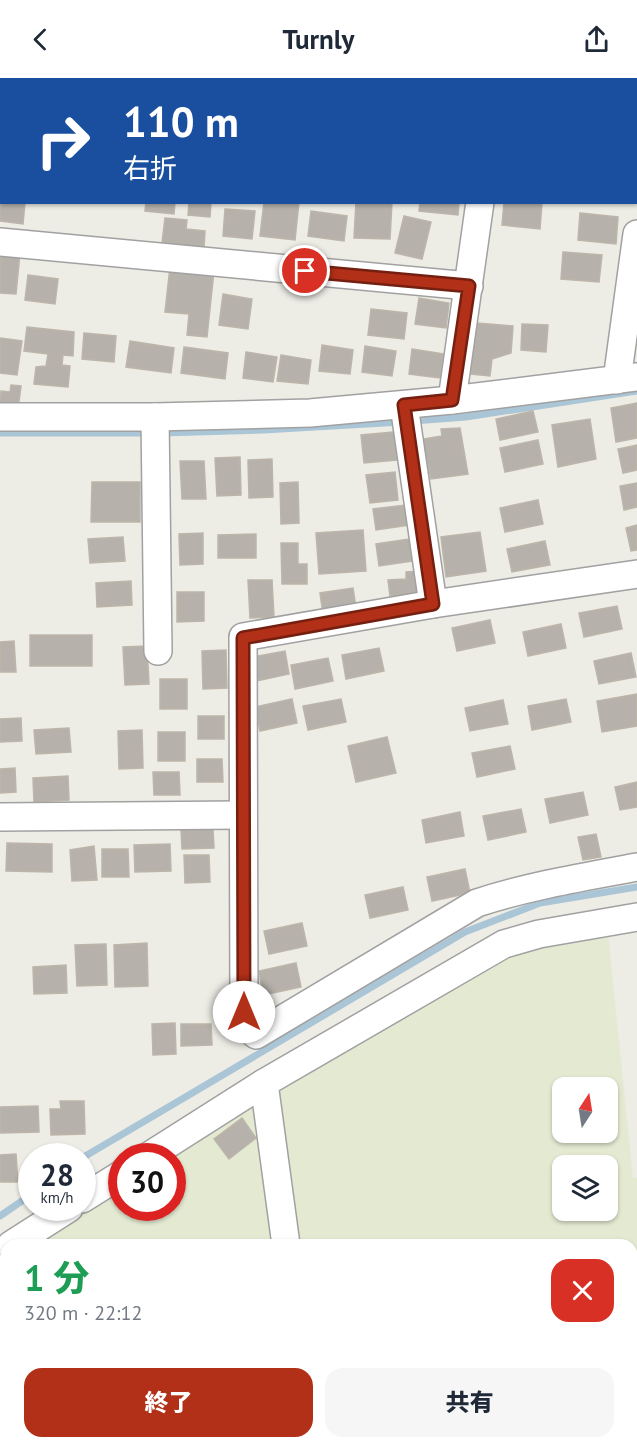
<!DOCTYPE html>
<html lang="ja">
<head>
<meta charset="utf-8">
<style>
  body { margin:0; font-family:"PT Sans","Noto Sans JP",sans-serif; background:#f6f6f7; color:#1f2937; height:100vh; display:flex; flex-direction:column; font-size:22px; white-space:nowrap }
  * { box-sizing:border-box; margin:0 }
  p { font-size:20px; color:#747a83 }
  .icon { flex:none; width:33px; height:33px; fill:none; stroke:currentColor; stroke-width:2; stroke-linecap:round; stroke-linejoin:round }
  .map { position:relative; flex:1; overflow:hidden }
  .side { position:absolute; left:0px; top:1161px; width:638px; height:210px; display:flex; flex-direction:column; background:#fff; border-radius:18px 18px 0 0; box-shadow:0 2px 4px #0004 }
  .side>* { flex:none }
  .hud { position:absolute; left:0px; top:0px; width:638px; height:126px; box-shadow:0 2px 4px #0004; background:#1a4fa0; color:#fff; overflow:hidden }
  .needle { width:39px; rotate:12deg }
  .fabs { position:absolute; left:552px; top:999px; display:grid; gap:12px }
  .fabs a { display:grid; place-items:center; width:66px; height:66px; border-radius:12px; background:#fff; box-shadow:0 2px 4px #0004; font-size:30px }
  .speed { position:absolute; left:18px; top:1065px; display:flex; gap:12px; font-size:30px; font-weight:700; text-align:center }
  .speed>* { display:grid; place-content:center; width:78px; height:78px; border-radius:50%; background:#fff; box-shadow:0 2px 4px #0004; line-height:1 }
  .speed small { font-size:15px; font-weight:400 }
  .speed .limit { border:9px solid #d22; background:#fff; color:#111 }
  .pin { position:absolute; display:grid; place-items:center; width:51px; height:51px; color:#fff; margin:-26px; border:3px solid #fff; border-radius:50%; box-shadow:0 2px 6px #0007 }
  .me { position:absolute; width:66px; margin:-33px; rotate:0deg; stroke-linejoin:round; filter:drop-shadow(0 0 4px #0008) }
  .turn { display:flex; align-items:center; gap:21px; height:126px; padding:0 24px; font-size:27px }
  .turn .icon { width:78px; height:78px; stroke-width:2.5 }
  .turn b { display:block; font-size:42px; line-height:51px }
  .round { display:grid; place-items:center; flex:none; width:63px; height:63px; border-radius:18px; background:#f6f6f7 }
  .headline { display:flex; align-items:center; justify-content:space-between; height:102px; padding:0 24px }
  h1 { font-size:36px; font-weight:800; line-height:45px; color:#1e9e55 }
  .primary-button { display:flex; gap:12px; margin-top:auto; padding:12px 24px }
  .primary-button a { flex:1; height:69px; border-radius:18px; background:#b23018; color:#fff; font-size:24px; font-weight:800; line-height:69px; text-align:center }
  .primary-button a+a { background:#f6f6f7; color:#1f2937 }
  header { display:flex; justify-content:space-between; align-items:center; height:78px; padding:0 24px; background:#fff; font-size:27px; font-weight:800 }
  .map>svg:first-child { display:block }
  .farmland { fill:#e4ead2; fill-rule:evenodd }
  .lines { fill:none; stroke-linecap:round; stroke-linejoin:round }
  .stream { stroke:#aac5d6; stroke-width:7 }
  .building { fill:#b6b2ab; stroke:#bdb5a9; stroke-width:1.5 }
  .minor-casing { stroke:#a1a1a1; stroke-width:30 }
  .minor { stroke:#fff; stroke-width:27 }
  .route-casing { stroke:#741f10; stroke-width:15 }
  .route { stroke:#b23018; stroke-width:10 }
</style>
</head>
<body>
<header><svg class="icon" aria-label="back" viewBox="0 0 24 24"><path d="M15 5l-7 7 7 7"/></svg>Turnly<svg class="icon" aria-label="share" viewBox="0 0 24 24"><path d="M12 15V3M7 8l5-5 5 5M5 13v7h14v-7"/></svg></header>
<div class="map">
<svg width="637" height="1371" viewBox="0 0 637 1371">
  <rect width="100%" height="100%" fill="#edece5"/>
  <!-- farmland -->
  <g class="farmland">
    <path d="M607,845L633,1100H637V1371H15L14,1365H632V1167H25L121,1108L122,1130H172V1078H169L527,859ZM562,1010H608V1054H562ZM562,1088H608V1132H562Z"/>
    <path d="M6,1179V1311L0,1269V1183Z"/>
  </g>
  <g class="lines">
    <!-- stream -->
    <g class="stream">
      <path d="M413,343L466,339L637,313"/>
      <path d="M0,355H150"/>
      <path d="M162,355L263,352L402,344"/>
      <path d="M82,1080L465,854L540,825L637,809"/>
      <path d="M0,1138L32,1116"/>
    </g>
  </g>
  <!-- building -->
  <g class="building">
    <path d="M0,0H66L74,1L2,2V27H0Z"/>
    <path d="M0,116H2V124H25L23,146L0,143Z"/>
    <path d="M146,124H175L174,136L145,133Z"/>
    <path d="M189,124H211L210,139L188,137Z"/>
    <path d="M264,124H299L295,162L260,158Z"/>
    <path d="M356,124H392L390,161L354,160Z"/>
    <path d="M420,124H459L458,137L419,133Z"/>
    <path d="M504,124H542L540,151L502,147Z"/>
    <path d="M225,131L255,133L252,161L223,158Z"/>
    <path d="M311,133L347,138L344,163L308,158Z"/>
    <path d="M580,135L618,139L616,166L578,162Z"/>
    <path d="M404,138L431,144L422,181L395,175Z"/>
    <path d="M165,140L187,142L186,151L205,153L204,169L162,165Z"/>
    <path d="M0,173L20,175L16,216L0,215Z"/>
    <path d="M563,174L602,177L599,204L561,201Z"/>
    <path d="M170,189L214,193L207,259L187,257L189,236L165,234Z"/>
    <path d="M28,197L58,201L55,226L25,222Z"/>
    <path d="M223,216L252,221L248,251L219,247Z"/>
    <path d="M419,220L449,225L446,250L415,246Z"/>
    <path d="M371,231L407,235L404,261L368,257Z"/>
    <path d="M476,245L513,248L511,275L492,281L490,298L471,296Z"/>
    <path d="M522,246L548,247L546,274L521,272Z"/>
    <path d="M27,249L74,254L73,278L63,277L62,287L70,288L68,309L34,306L36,289L46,288L48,276L24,273Z"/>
    <path d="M84,255L116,258L114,284L82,281Z"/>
    <path d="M0,260L22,263L17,297L0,295Z"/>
    <path d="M130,263L174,270L171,295L126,289Z"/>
    <path d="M322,267L353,272L350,296L319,293Z"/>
    <path d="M365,268L396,273L392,298L362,294Z"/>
    <path d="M184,269L228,275L225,301L181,295Z"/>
    <path d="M412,271L443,276L440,300L409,296Z"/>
    <path d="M246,274L277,279L273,304L243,300Z"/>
    <path d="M281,277L311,282L308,306L277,303Z"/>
    <path d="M11,307L21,308L18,331L0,328L1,313L10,314Z"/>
    <path d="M637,325V360L616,364L611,330Z"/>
    <path d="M533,333L538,354L500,362L496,341Z"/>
    <path d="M590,341L596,381L558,389L552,347Z"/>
    <path d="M460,350L468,396L431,401L423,361L442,358L441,351Z"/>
    <path d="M393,354L397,382L364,385L361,357Z"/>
    <path d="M538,362L543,386L505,394L500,370Z"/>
    <path d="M637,367V392L623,395L618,371Z"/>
    <path d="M240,379L241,417L217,418L215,380Z"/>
    <path d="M272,381L273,419L249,420L248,382Z"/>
    <path d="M180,383H204L206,421H182Z"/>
    <path d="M395,394L398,422L370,425L366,397Z"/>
    <path d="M92,404H140V444H91Z"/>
    <path d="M298,404L299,445L281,446L280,405Z"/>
    <path d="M637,405V429L624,432L620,408Z"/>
    <path d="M538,422L543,446L505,454L500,430Z"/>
    <path d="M406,427L409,447L376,452L373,431Z"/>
    <path d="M637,447V472L631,473L626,450Z"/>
    <path d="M363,452L366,493L319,496L316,455Z"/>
    <path d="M480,454L486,493L446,499L441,459Z"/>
    <path d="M203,455V486L180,487L179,456Z"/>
    <path d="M256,456V480H218V457Z"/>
    <path d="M123,459L125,483L90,485L88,461Z"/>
    <path d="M409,461L412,483L379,488L376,466Z"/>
    <path d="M545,463L550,487L512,494L507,471Z"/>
    <path d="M281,465H298V486H307V506H282Z"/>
    <path d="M419,493L422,514L390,518L388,502L406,501V494Z"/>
    <path d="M248,502H272L274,539L250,540Z"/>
    <path d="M131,503L132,527L97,529L96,505Z"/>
    <path d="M353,510L356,530L323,536L320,515Z"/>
    <path d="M177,514H204V543L177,544Z"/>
    <path d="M617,528L622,551L584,559L579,535Z"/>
    <path d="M490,542L495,565L457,573L452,550Z"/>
    <path d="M561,546L566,570L528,578L523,554Z"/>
    <rect x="30" y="557" width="62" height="31"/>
    <path d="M14,563L16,594H0V564Z"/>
    <path d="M147,568L149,606L125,607L123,569Z"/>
    <path d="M379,570L384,593L346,601L342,577Z"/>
    <path d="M226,572L227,610L203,611L202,573Z"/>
    <path d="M285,573L289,596L252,604L247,580Z"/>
    <path d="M631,575L636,599L599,606L594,583Z"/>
    <path d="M328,580L333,603L295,611L291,587Z"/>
    <rect x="160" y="601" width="27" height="30"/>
    <path d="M637,616V648L602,654L597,623Z"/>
    <path d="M292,621L297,645L260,653L255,629Z"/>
    <path d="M341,621L346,644L308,652L303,628Z"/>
    <path d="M566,621L571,644L532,652L528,628Z"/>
    <path d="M503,622L508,646L470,653L465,630Z"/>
    <rect x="198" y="638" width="26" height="23"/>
    <path d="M21,640L22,663L0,664V641Z"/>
    <path d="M69,650L71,674L36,676L34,652Z"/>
    <path d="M142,652L143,690L119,691L118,653Z"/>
    <rect x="158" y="654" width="27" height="29"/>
    <path d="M387,659L396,695L356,704L348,668Z"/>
    <path d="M510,668L515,691L477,699L472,675Z"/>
    <path d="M197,681H222L223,704H197Z"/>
    <path d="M15,690L16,714L0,715V691Z"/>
    <path d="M153,694H179L180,717H154Z"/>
    <path d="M68,698L69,722L34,724L33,700Z"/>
    <path d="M637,704V729L620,732L615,709Z"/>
    <path d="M583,714L588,737L550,745L545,721Z"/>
    <path d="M521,731L526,754L488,762L483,738Z"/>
    <path d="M460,734L464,758L426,765L422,742Z"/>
    <path d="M213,751L214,770L182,771L181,752Z"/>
    <path d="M596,756L601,779L583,782L578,759Z"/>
    <path d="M7,765L52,766V794L6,793Z"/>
    <path d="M170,766L171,793L135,794L134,767Z"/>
    <path d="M94,768L97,802L72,803L70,772Z"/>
    <path d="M102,771H128L129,799H102Z"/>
    <path d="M184,777H209L210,804L185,805Z"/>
    <path d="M465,791L470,815L432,823L427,799Z"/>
    <path d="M403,809L408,832L370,840L365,817Z"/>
    <path d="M302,845L307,868L269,876L264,853Z"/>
    <path d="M147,865L148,908L115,909L114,867Z"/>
    <path d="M106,866L107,907L77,908L75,867Z"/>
    <path d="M296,885L301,909L263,917L259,893Z"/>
    <path d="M66,887L67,915L34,916L33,889Z"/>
    <path d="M175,945L176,976L153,977L152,946Z"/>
    <path d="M181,946H211L212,967L181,968Z"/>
    <path d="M60,1023H84L85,1056L51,1057L50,1031H61Z"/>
    <path d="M38,1028L39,1054L0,1055V1029Z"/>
    <path d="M242,1040L256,1060L229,1081L214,1061Z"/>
    <path d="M16,1076L18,1104H0V1077Z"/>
  </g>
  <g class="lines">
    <defs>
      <g id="minor">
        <path d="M578,0L592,2"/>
        <path d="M497,2V0"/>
        <path d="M636,6H637"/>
        <path d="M0,164L469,208"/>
        <path d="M617,302L637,156"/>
        <path d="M452,322L480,124"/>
        <path d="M404,327L433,526"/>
        <path d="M0,339H155L310,335L452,322L637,299"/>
        <path d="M155,339L158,573"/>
        <path d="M637,496L433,526L243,559L244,934L251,952L256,957L477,825C529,808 583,799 637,789"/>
        <path d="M0,739L242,737"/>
        <path d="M264,1005L286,1167"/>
        <path d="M149,1078L264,1005L504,866L539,856L637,839"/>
        <path d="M82,1121L122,1096"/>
        <path d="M11,1167L69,1130"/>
        <path d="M0,1356L2,1371"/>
        <path d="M315,1365L316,1371"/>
      </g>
    </defs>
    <!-- minor casing -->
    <use href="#minor" class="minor-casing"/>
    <!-- minor -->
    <use href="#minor" class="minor"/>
  </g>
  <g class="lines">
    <defs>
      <path id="route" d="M244,934L243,560L433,526L404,327L452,322L469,208L305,193"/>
    </defs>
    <!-- route casing -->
    <use href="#route" class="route-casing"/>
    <!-- route -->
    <use href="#route" class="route"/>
  </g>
</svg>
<div class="fabs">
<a><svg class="needle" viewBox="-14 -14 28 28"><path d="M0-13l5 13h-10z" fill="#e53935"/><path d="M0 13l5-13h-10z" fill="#747a83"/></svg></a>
<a><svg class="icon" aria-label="layers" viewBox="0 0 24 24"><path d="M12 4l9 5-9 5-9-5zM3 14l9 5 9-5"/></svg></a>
</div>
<div class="speed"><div>28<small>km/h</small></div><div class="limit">30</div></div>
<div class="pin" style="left:305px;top:193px;background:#d93025"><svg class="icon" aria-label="arrive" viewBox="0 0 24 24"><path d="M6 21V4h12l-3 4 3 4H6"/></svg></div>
<svg class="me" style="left:244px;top:934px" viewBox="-20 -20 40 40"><circle r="19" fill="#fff"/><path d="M0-13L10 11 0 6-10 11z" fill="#b23018"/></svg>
<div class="hud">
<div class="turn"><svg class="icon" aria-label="right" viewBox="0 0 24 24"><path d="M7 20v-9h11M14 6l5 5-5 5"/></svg><div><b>110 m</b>右折</div></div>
</div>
<section class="side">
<div class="headline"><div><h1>1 分</h1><p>320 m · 22:12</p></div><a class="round" style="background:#d93025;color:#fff"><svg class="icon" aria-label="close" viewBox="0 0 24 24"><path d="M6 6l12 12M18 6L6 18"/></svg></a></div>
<div class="primary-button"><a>終了</a><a>共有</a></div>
</section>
</div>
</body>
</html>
